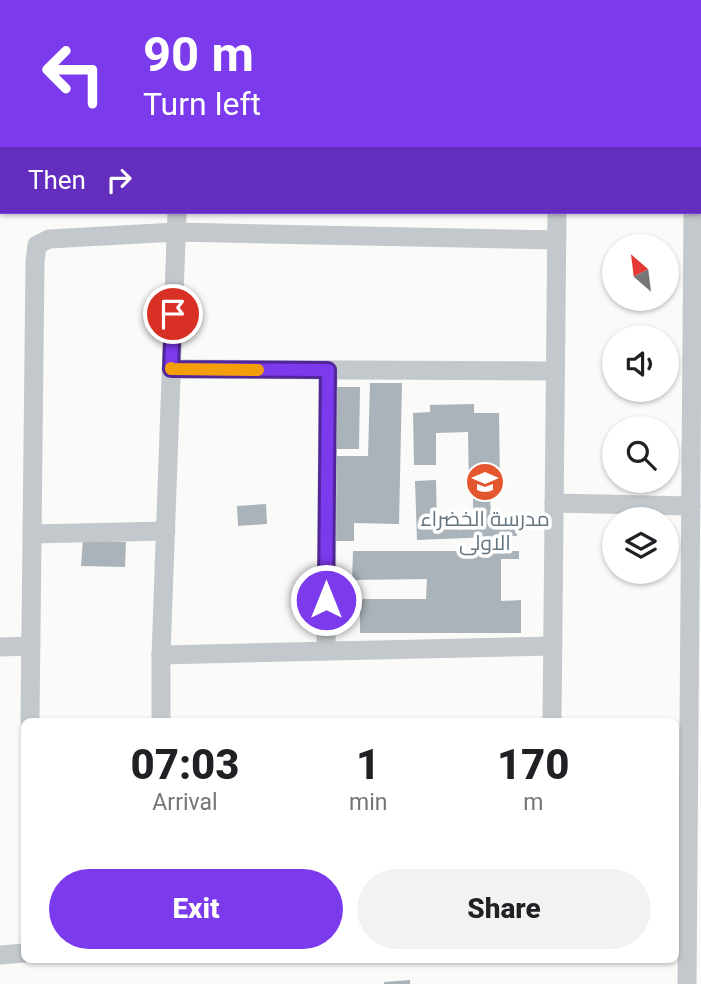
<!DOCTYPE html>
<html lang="en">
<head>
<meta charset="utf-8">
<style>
  body { margin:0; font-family:Roboto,Cairo,sans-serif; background:#f2f2f2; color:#202124; height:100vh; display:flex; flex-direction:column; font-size:26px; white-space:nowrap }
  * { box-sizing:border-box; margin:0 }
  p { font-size:23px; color:#757577 }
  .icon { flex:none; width:38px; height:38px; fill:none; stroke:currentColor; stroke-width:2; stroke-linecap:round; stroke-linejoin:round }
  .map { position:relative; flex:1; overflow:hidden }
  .side { position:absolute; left:21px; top:718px; width:658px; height:245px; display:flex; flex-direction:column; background:#fff; border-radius:10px; box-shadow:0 2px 5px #0004 }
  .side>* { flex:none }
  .guide { position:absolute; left:0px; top:0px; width:702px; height:214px; box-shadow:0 2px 5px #0004; background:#7c3aed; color:#fff; overflow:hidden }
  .needle { width:46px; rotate:332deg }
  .tools { position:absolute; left:602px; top:234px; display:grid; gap:14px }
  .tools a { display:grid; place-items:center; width:77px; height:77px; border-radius:50%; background:#fff; box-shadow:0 2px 5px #0004; font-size:35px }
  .pin { position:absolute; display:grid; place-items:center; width:60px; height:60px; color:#fff; margin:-30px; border:4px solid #fff; border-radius:50%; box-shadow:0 2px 7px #0007 }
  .me { position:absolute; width:77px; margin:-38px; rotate:0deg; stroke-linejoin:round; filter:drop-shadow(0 0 5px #0008) }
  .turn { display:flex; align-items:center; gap:24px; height:147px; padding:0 28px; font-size:32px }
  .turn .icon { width:91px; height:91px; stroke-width:2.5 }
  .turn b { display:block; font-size:49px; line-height:60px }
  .then { display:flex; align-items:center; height:66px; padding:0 28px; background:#0003; gap:14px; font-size:26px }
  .eta { display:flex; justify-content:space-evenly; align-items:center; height:119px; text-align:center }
  .eta b { font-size:42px; font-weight:800; line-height:49px }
  .primary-button { display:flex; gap:14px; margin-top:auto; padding:14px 28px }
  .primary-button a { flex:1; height:80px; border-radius:42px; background:#7c3aed; color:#fff; font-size:28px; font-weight:800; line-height:80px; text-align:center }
  .primary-button a+a { background:#f2f2f2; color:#202124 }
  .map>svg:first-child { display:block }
  .building { fill:#aab3b9 }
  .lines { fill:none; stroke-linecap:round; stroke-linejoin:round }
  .street { stroke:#c3c8cc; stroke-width:19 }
  .route-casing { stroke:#51269a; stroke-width:18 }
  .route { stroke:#7c3aed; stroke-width:12 }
  .slow { stroke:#f59e0b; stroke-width:12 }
  .labels { text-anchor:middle; stroke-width:7; stroke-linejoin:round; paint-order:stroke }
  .poi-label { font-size:21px; fill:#657683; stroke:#fff }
</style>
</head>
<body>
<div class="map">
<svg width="701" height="984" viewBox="0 0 701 984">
  <rect width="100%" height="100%" fill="#fafaf8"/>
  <!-- building -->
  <g class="building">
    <path d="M370,383H402L399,524L354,523V541H330L331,456H368Z"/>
    <path d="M335,387H360L359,449H334Z"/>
    <path d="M474,404V413H499L500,489H469L468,432L436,433V465H414L413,413L430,412V405Z"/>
    <path d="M436,480L437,526L473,525V495L490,494L491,518L517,517V536L417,540L415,481Z"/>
    <path d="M266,504L267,524L238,526L237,506Z"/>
    <path d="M83,540L126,542L125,567L81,566Z"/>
    <path d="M353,551H519V559H501V601L521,600V633H360V599H426L427,579L352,580Z"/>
    <path d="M410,980V984H384V982Z"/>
  </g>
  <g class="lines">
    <!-- street -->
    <g class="street">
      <path d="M197,2L198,0"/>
      <path d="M423,2V0"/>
      <path d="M558,2V0"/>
      <path d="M694,2V0"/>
      <path d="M0,5L2,2"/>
      <path d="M0,105H2"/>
      <path d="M171,369L555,371"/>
      <path d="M554,503L691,506"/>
      <path d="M32,534L166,531"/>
      <path d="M0,647L31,646"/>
      <path d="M326,651L328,370"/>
      <path d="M161,655L553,646"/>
      <path d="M30,721L35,262L37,245L49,239L176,232L557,240"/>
      <path d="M161,721V655L177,212"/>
      <path d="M552,721L557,212"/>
      <path d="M0,955L24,953"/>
      <path d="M687,984L693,212"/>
    </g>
  </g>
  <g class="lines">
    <defs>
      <path id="route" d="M173,314L171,369L328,370L326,600"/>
    </defs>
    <!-- route casing -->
    <use href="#route" class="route-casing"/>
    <!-- route -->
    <use href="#route" class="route"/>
    <!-- slow -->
    <path class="slow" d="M171,368V369L258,370"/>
  </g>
  <!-- icons -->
  <defs>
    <symbol id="school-disc" viewBox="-11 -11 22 22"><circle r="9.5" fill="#e4572e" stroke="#fff"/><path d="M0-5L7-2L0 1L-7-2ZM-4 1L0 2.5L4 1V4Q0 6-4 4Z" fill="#fff"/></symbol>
  </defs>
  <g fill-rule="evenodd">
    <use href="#school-disc" x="463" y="460" width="44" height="44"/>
  </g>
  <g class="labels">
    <!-- poi labels -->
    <g class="poi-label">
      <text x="485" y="526">مدرسة الخضراء<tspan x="485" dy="24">الاولى</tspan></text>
    </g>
  </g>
</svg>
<div class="tools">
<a><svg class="needle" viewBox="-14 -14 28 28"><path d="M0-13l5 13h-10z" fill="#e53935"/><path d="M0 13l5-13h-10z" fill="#757577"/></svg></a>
<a><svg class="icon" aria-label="sound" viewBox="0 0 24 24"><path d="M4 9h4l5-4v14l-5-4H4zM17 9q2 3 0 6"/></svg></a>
<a><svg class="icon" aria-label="search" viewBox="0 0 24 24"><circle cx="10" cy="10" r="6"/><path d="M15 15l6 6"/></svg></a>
<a><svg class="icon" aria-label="layers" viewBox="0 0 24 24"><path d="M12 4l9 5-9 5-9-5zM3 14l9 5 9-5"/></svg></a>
</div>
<div class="pin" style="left:173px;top:314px;background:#d93025"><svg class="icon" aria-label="arrive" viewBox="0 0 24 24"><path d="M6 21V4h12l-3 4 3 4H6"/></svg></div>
<svg class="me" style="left:326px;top:600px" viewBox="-20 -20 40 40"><circle r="17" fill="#7c3aed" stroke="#fff" stroke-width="3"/><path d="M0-11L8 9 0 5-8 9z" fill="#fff"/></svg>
<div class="guide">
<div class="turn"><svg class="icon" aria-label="left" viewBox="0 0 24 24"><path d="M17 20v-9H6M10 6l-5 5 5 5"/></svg><div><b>90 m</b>Turn left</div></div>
<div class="then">Then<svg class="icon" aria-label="right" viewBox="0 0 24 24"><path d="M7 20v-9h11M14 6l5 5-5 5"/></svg></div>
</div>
<section class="side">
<div class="eta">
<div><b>07:03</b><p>Arrival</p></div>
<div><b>1</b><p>min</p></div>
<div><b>170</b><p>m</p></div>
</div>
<div class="primary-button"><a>Exit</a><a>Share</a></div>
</section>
</div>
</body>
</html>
